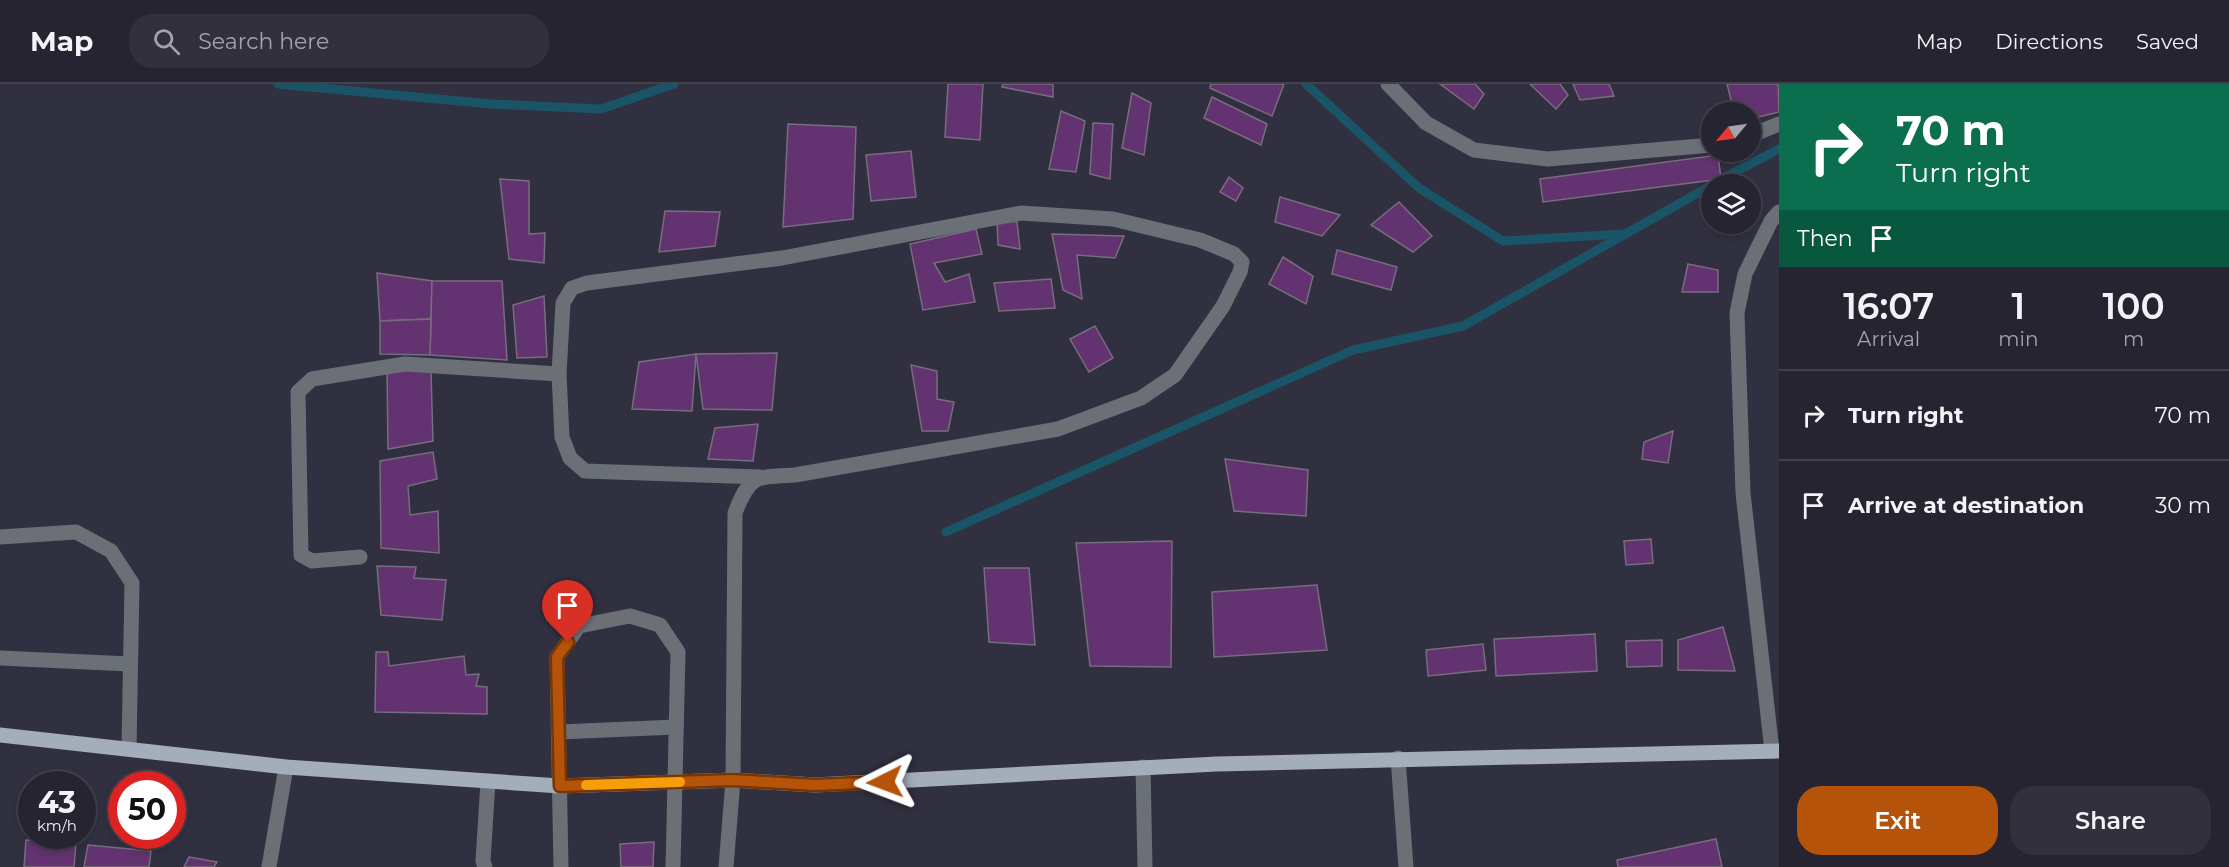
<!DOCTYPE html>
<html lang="en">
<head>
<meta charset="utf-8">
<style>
  body { margin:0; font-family:Montserrat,sans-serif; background:#31303c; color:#f1f3f6; height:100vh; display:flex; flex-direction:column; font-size:22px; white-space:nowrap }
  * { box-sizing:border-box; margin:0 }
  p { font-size:20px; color:#a3a4ab }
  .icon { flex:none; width:33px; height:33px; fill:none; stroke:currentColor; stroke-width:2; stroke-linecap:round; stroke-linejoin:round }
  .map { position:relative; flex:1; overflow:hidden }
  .side { display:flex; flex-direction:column; background:#252430; width:450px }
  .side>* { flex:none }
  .hud { background:#0b6e4f; color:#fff; overflow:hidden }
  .needle { width:39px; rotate:241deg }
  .fabs { position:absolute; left:1701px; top:18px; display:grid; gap:12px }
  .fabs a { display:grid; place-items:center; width:60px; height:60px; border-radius:50%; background:#252430; box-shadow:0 3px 9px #0003,0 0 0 2px #42414c; font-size:30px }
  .speed { position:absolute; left:18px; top:687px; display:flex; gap:12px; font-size:30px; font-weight:700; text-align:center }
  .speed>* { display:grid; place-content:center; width:78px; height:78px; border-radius:50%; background:#252430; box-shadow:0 3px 9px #0003,0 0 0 2px #42414c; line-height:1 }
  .speed small { font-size:15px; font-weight:400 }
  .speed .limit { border:9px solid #d22; background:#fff; color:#111 }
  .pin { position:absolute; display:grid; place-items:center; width:51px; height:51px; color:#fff; margin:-62px -26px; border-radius:50% 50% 50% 0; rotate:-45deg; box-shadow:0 0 6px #0007 }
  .pin .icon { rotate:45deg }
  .me { position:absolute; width:66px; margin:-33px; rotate:267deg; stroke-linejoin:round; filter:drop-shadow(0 0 4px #0008) }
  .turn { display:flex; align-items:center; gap:21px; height:126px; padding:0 18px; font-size:27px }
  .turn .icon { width:78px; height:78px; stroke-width:2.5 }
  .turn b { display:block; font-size:42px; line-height:51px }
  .then { display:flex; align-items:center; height:57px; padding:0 18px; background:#0003; gap:12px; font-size:22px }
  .eta { display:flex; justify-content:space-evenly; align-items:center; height:102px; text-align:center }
  .eta b { font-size:36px; font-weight:600; line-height:42px }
  .action { display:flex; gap:12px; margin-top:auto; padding:12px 18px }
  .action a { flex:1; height:69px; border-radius:24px; background:#b45309; color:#fff; font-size:24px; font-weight:600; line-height:69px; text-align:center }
  .action a+a { background:#31303c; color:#f1f3f6 }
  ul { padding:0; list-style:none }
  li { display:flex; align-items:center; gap:18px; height:90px; padding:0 18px; border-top:2px solid #42414c }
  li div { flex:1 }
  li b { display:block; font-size:22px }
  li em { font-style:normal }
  header { display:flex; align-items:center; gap:36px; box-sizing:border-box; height:84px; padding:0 30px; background:#252430; border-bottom:2px solid #42414c }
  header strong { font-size:28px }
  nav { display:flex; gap:33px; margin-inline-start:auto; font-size:21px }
  .search { width:420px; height:54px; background:#31303c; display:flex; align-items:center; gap:15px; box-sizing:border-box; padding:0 21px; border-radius:24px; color:#a3a4ab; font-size:22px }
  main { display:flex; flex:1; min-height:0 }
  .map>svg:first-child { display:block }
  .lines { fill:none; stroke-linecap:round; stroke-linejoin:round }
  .stream { stroke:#1a5467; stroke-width:9 }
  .building { fill:#623370; stroke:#786d7c; stroke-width:1.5 }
  .minor { stroke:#6b7077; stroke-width:15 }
  .major { stroke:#a3adbb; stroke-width:15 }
  .route-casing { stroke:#753606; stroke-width:15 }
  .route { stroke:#b45309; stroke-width:10 }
  .slow { stroke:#f59e0b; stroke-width:10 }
</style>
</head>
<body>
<header>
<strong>Map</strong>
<div class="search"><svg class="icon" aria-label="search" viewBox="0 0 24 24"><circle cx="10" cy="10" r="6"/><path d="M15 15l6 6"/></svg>Search here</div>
<nav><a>Map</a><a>Directions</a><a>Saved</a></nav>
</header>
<main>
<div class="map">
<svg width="1779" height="783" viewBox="0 0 1779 783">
  <rect width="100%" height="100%" fill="#313040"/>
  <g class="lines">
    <!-- stream -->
    <g class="stream">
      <path d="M278,0L491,20L601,25L674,0"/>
      <path d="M1306,0L1419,104L1503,157L1624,150"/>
      <path d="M1712,100L1779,65"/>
      <path d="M946,448L1353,266L1463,242L1712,101"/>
    </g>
  </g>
  <!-- building -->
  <g class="building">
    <path d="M948,0H983L980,56L945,53Z"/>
    <path d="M1003,0H1053V13L1002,3Z"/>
    <path d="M1211,0H1284L1272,32L1210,4Z"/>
    <path d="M1440,0H1475L1484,10L1474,25Z"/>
    <path d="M1530,0H1560L1568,11L1556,25Z"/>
    <path d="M1573,0H1609L1614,12L1580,16Z"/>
    <path d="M1727,0H1778L1779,28L1750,35V28H1734Z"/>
    <path d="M1132,9L1151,19L1144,71L1122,64Z"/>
    <path d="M1212,13L1267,40L1261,61L1204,34Z"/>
    <path d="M1061,27L1085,37L1076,88L1049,85Z"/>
    <path d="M1093,39L1113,40L1110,95L1090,90Z"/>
    <path d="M788,40L856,43L853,135L783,143Z"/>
    <path d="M911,67L916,113L871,117L866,71Z"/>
    <path d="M1718,71L1721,95L1543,118L1540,95Z"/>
    <path d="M1229,93L1243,104L1236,117L1220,108Z"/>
    <path d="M500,95L529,97V150L545,149L544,179L509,175Z"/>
    <path d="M1280,113L1340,131L1322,152L1275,138Z"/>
    <path d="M1399,118L1432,152L1413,168L1371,141Z"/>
    <path d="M665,127L720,128L715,162L659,168Z"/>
    <path d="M997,136L1017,138L1020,165L998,161Z"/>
    <path d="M976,145L982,170L934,179L945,198L969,190L975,218L923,226L910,160Z"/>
    <path d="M1052,150L1124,152L1115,174L1077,171L1082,215L1063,206Z"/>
    <path d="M1337,166L1397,183L1391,206L1332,190Z"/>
    <path d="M1283,173L1313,192L1306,220L1269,200Z"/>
    <path d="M1688,180L1718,186V208H1682Z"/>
    <path d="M377,189L432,197L431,235L380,237Z"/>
    <path d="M1051,195L1055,224L999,227L994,199Z"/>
    <path d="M432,197H502L507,276L430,271Z"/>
    <path d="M544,212L547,273L517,274L513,221Z"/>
    <path d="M431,235L430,271L380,270V237Z"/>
    <path d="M1095,242L1113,274L1089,288L1070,255Z"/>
    <path d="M777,269L772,326L703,325L696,270Z"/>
    <path d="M696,270L692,327L632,325L639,278Z"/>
    <path d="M911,281L937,287V315L954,318L948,347H922Z"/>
    <path d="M387,286L431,287L433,357L388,365Z"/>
    <path d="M758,340L753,377L708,375L715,344Z"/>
    <path d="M1673,347L1668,379L1642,375L1644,358Z"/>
    <path d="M433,368L437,395L408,402L410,431L438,427L439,469L381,464L380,377Z"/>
    <path d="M1225,375L1308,386L1306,432L1234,427Z"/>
    <path d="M1651,455L1653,479L1626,481L1624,457Z"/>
    <path d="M1172,457L1171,583L1090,582L1076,459Z"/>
    <path d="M377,482L416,483L414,494L446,496L442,536L381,531Z"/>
    <path d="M984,484H1029L1035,561L989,558Z"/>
    <path d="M1317,501L1327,566L1214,573L1212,508Z"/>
    <path d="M1723,543L1735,587L1678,586V556Z"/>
    <path d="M1595,550L1597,587L1496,592L1494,555Z"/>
    <path d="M1662,556V582L1627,583L1626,557Z"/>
    <path d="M1483,560L1486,586L1428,592L1426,566Z"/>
    <path d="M376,568H388L389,582L464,572L466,591L479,590L476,602L487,603V630L375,628Z"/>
    <path d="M1716,755L1722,783H1618L1617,776Z"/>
    <path d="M26,756L76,759L74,783H24Z"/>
    <path d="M654,758L653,783H621L620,760Z"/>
    <path d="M88,761L151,767L149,783H84Z"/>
    <path d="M189,773L217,778L214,783H184Z"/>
  </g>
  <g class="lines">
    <!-- minor -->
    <g class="minor">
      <path d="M1388,0L1426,39L1474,66L1548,75L1712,61"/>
      <path d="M1750,52L1779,40"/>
      <path d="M0,453L76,448L111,467L132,499L129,665"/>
      <path d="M360,473L312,477L301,471L298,308L312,295L405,280L559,290"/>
      <path d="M0,574L130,580"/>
      <path d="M559,648L676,643"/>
      <path d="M1772,667L1743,409L1737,229L1745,190L1771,137L1779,128"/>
      <path d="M1398,674L1406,783"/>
      <path d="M1143,683L1145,783"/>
      <path d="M269,783L286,683"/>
      <path d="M485,783L483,777L488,697"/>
      <path d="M561,783L557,573L579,542L630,532L660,541L678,568L673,783"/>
      <path d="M726,783L733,696L735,429C750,390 756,393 795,391L1058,345L1141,314L1175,291L1223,222L1240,188L1242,178L1234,170L1200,156L1113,135L1021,129L782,174L587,199L572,204L563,219L559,290L562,353L570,374L585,387L760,393"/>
    </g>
    <!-- major -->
    <path class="major" d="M0,651L286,683L560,702L733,696L815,701L1217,680L1779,667"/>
  </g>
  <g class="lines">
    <defs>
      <path id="route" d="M568,558L557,573L560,702L733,696L815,701L885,698"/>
    </defs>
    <!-- route casing -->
    <use href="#route" class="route-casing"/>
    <!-- route -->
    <use href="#route" class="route"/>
    <!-- slow -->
    <path class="slow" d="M586,701L680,698"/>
  </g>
</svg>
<div class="fabs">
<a><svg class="needle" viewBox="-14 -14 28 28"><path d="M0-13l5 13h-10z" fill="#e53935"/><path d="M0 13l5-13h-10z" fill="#a3a4ab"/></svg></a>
<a><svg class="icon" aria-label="layers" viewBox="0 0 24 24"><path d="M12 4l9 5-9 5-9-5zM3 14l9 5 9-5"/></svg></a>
</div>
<div class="speed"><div>43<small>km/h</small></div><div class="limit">50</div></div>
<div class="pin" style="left:568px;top:558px;background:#d93025"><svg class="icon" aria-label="arrive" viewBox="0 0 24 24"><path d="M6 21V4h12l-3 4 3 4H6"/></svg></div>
<svg class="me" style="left:885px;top:698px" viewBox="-20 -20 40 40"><path d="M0-17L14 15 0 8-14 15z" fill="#b45309" stroke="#fff" stroke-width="4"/></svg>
</div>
<section class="side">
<div class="hud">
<div class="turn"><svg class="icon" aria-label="right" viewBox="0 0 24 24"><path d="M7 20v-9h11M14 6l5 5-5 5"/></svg><div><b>70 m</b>Turn right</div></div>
<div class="then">Then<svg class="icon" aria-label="arrive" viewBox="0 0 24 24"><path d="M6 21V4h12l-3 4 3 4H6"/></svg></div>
</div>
<div class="eta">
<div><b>16:07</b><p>Arrival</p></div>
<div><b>1</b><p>min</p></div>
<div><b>100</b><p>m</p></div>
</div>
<ul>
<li><svg class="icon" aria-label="right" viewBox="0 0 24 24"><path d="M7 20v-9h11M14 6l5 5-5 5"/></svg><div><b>Turn right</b></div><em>70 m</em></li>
<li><svg class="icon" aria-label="arrive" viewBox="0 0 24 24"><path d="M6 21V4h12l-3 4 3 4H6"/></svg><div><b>Arrive at destination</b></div><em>30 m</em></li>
</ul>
<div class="action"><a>Exit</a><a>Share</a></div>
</section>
</main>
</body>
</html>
